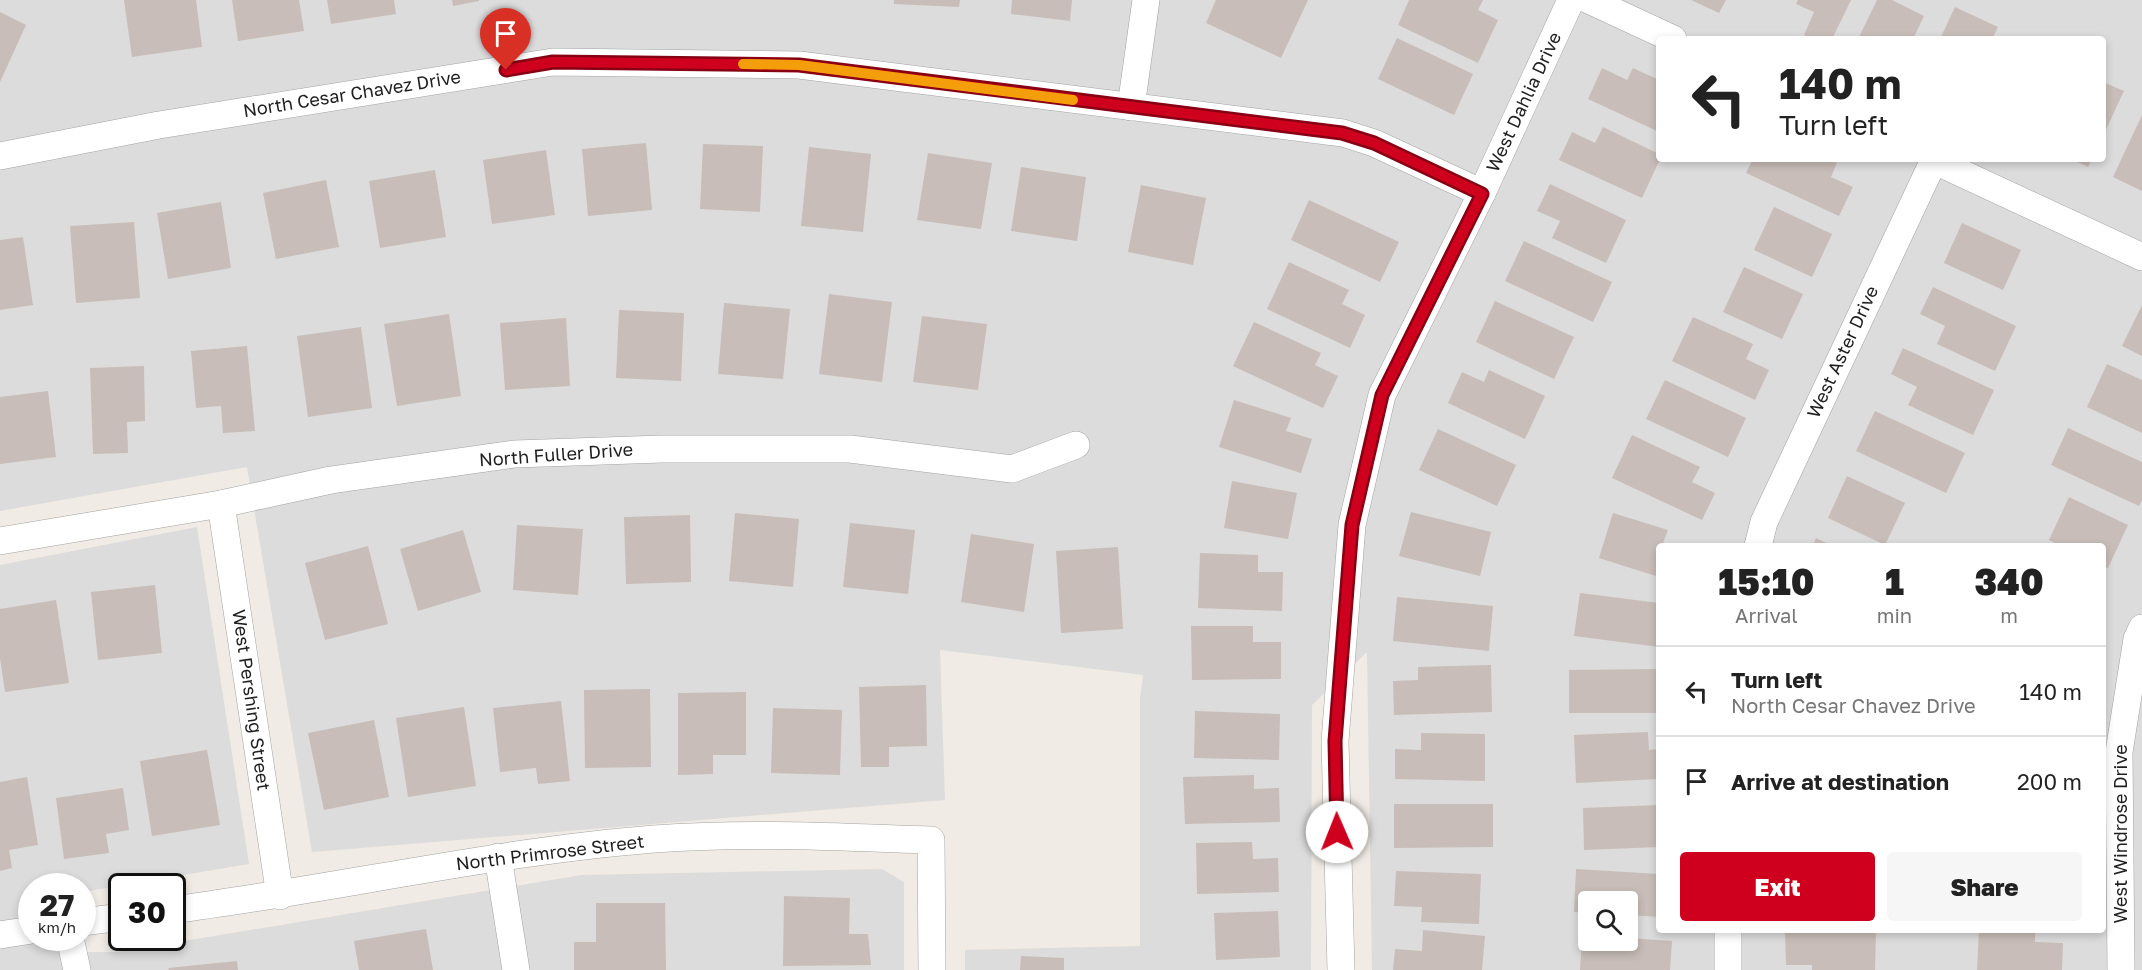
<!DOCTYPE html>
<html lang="en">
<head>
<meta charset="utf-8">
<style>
  body { margin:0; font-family:"Golos Text",sans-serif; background:#f6f6f6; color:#222; height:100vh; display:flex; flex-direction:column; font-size:22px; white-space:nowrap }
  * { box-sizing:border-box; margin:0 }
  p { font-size:20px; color:#767676 }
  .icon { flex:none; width:33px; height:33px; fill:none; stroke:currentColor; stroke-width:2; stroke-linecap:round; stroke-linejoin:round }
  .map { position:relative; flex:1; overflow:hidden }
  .side { position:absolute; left:1656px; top:543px; width:450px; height:390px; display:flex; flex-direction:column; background:#fff; border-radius:6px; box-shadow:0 3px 9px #0003 }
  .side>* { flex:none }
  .top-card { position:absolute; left:1656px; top:36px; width:450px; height:126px; border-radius:6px; box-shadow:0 3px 9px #0003; background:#fff; color:#222; overflow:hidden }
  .tools { position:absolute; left:1578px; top:891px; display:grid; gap:12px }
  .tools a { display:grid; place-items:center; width:60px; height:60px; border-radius:6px; background:#fff; box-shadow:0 3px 9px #0003; font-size:30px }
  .speed { position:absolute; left:18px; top:873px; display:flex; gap:12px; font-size:30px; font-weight:700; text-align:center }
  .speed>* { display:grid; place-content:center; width:78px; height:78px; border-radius:50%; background:#fff; box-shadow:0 3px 9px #0003; line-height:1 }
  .speed small { font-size:15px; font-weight:400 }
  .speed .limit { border:3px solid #111; border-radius:9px; background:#fff; color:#111 }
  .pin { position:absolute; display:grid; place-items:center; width:51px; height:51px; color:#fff; margin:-62px -26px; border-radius:50% 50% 50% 0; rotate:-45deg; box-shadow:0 0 6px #0007 }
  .pin .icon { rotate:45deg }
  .me { position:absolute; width:66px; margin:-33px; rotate:359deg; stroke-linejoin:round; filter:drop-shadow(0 0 4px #0008) }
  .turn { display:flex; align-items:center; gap:21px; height:126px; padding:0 24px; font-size:27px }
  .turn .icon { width:78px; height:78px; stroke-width:2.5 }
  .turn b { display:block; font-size:42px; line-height:51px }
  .eta { display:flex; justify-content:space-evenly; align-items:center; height:102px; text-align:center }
  .eta b { font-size:36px; font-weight:800; line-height:42px }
  .primary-button { display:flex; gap:12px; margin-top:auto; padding:12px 24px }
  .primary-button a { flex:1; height:69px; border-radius:6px; background:#cf001e; color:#fff; font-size:24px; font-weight:800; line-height:69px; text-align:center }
  .primary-button a+a { background:#f6f6f6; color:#222 }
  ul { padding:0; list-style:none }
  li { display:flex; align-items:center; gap:18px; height:90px; padding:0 24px; border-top:2px solid #e0e0e0 }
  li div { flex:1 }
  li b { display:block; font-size:22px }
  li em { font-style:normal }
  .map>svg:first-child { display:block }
  .residential { fill:#dddcdc; fill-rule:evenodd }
  .building { fill:#c8bdb8 }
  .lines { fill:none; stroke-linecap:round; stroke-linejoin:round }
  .street-casing { stroke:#a3a3a3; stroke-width:28 }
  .street { stroke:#fff; stroke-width:27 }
  .route-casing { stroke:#870014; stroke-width:15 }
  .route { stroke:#cf001e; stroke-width:10 }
  .slow { stroke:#f59e0b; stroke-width:10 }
  .labels { text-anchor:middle; stroke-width:4.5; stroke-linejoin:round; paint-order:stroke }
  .street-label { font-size:18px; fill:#1f1f1f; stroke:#fff }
</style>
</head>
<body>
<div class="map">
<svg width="2142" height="970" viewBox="0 0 2142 970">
  <rect width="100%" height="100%" fill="#f0ebe5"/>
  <!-- residential -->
  <g class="residential">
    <path d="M0,0H2142V970H1372L1367,652L1312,705L1311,970H965V950L1140,946V698L1143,675L940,650L945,800L312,852L247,467L0,511ZM1659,39H2103V159H1659ZM1659,546H2103V930H1659ZM1588,902H1628V940H1588Z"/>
    <path d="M197,527L249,864L83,892L82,886H32V938H54L57,952H118L581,875L882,869L904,882V970H0V565Z"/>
  </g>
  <!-- building -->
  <g class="building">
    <path d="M124,0H196L202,47L132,57Z"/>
    <path d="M232,0H299L304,31L238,41Z"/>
    <path d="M327,0H394L396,14L331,24Z"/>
    <path d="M452,0H479V1L453,6Z"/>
    <path d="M894,0H960L959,7L894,4Z"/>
    <path d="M1012,0H1072L1070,21L1011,14Z"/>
    <path d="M1216,0H1308L1281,58L1206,23Z"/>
    <path d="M1409,0H1483L1478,10L1498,20L1478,63L1398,25Z"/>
    <path d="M1691,0H1726L1719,13Z"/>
    <path d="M1798,0H1851L1832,39H1812L1804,35L1814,12L1796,4Z"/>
    <path d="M1877,0H1892L1924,16L1913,39H1858Z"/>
    <path d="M1955,7L1998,27L1992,39H1940Z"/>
    <path d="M0,12L26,25L0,82Z"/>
    <path d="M1397,38L1473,74L1454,115L1378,79Z"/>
    <path d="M1602,68L1627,80L1633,68L1659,80V132L1588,99Z"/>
    <path d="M2103,82L2124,91L2103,136Z"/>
    <path d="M2142,115V191L2113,177Z"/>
    <path d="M1603,127L1659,154L1660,159L1642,198L1559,160L1572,132L1595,143Z"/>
    <path d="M646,143L652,210L588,216L582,149Z"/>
    <path d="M703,144L763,146L760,212L700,209Z"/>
    <path d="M809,147L871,154L863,232L801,226Z"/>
    <path d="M546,150L555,215L492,224L483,160Z"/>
    <path d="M928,153L992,163L981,229L917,220Z"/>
    <path d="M1753,159H1827L1837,163L1831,177L1853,187L1839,216L1746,173Z"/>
    <path d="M2071,159H2092L2088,167Z"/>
    <path d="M1021,167L1086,177L1077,241L1011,231Z"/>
    <path d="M435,170L446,237L380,248L369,181Z"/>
    <path d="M326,180L339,247L276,259L263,193Z"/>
    <path d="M1550,184L1626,220L1606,263L1552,238L1560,221L1537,211Z"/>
    <path d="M1141,185L1206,198L1193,265L1128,252Z"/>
    <path d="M1309,200L1399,242L1380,282L1291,240Z"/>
    <path d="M221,202L231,268L168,279L157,213Z"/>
    <path d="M1774,207L1832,234L1812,277L1754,250Z"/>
    <path d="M134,222L140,298L76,303L70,226Z"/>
    <path d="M1962,223L2021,250L2003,290L1944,263Z"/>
    <path d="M23,237L33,305L0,310V240Z"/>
    <path d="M1524,241L1612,282L1593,322L1505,281Z"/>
    <path d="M1289,262L1349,290L1342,304L1365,315L1350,348L1267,309Z"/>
    <path d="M1744,267L1803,294L1782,339L1723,312Z"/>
    <path d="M1933,287L2016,326L1995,371L1937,344L1945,326L1920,314Z"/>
    <path d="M829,294L892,302L882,382L819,374Z"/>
    <path d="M1495,301L1574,337L1554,379L1476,342Z"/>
    <path d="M724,303L790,309L783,379L718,374Z"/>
    <path d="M2142,305V356L2122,346Z"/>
    <path d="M619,310L684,313L681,381L616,378Z"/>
    <path d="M449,314L461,396L397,406L384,324Z"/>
    <path d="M922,316L987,324L978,390L913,382Z"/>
    <path d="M1693,317L1753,344L1746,359L1769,370L1755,400L1672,361Z"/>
    <path d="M566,318L570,386L505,390L500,323Z"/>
    <path d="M1254,322L1321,353L1315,365L1338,376L1323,408L1233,366Z"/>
    <path d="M361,327L372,408L308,417L297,336Z"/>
    <path d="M247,346L255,431L223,433L221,406L196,408L191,351Z"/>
    <path d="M1903,348L1994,390L1973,435L1908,405L1917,387L1891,374Z"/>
    <path d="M2107,364L2142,380V433L2087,407Z"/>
    <path d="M144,366L145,421L127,422L128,453L93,454L90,368Z"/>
    <path d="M1489,370L1545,396L1525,439L1448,403L1462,372L1484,382Z"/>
    <path d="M1665,380L1746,418L1728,457L1646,419Z"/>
    <path d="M48,391L56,457L0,464V397Z"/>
    <path d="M1234,400L1291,418L1286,431L1312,439L1301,473L1219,447Z"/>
    <path d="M1875,411L1965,453L1946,493L1856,451Z"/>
    <path d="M2068,428L2142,462V500L2139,506L2051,465Z"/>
    <path d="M1438,429L1516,465L1497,506L1419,470Z"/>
    <path d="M1632,435L1700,467L1692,482L1715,493L1702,520L1612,478Z"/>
    <path d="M1847,476L1905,503L1885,545L1828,518Z"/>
    <path d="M1232,481L1297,493L1288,539L1224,528Z"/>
    <path d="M2069,497L2128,525L2108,568L2103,566V546H2061L2049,540Z"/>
    <path d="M1411,512L1491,532L1480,576L1399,556Z"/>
    <path d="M735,513L799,519L793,587L729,581Z"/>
    <path d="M1613,513L1668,530L1663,543L1670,546H1659V577L1599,558Z"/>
    <path d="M690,515L691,582L626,584L624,517Z"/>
    <path d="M850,523L915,530L908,594L843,587Z"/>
    <path d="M517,525L583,529L578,595L513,590Z"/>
    <path d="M463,530L481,592L418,611L400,549Z"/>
    <path d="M971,534L1034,544L1024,612L961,602Z"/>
    <path d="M1816,538L1832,546H1813Z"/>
    <path d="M368,546L388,624L325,640L305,563Z"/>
    <path d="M1118,547L1123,629L1061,633L1056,551Z"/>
    <path d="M1200,553L1258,555V572H1283L1282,611L1198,608Z"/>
    <path d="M155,585L162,653L98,660L91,592Z"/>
    <path d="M1580,593L1659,603V647L1574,636Z"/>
    <path d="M1397,597L1493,606L1489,651L1393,641Z"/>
    <path d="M56,600L69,683L5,692L0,658V609Z"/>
    <path d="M1191,626H1253V642H1281V679L1192,680Z"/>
    <path d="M1491,665L1492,712L1394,715L1393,681L1418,680V667Z"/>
    <path d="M1659,669V713H1569V670Z"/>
    <path d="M926,685L927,746L889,747V767H861L859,687Z"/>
    <path d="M650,689L651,767L585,768L584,690Z"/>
    <path d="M746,692V755H713V774L678,775V693Z"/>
    <path d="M561,701L570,781L538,784L536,768L500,772L493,708Z"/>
    <path d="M464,707L476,786L408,797L396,718Z"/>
    <path d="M773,708L842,710L840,775L771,773Z"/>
    <path d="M1195,711L1280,714L1279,760L1194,758Z"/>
    <path d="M374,720L389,797L324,810L308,733Z"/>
    <path d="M1648,732L1649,750L1659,749V779L1576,783L1574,735Z"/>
    <path d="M1421,733L1485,734V781L1395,779V749L1421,750Z"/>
    <path d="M207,750L220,825L152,836L140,761Z"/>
    <path d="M1254,775V789L1279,788L1280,822L1185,824L1183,777Z"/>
    <path d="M27,777L38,845L9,850L12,868L0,871V782Z"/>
    <path d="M123,788L129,830L106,834L109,853L64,859L56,798Z"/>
    <path d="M1394,804H1493V847L1394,848Z"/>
    <path d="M1659,805V847L1584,850L1583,808Z"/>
    <path d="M1252,842L1253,859L1278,858L1279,892L1197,894L1196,843Z"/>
    <path d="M1576,869L1659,874V917L1628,915V902H1588V913L1574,912Z"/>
    <path d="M1396,871L1481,874L1479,924L1421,922L1422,907L1394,906Z"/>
    <path d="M784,896L850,898L849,934H868L871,965L783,966Z"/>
    <path d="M596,903H665L666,970H574V942H596Z"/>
    <path d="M1278,911L1280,957L1216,960L1214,913Z"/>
    <path d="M426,929L433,970H359L354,941Z"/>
    <path d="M1423,930L1485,936L1482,970H1393L1395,949L1422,951Z"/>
    <path d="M1979,930H2035V942L2063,943L2062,970H1977Z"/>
    <path d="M1785,931H1876L1875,970H1812V965H1786Z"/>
    <path d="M1582,936H1588V940H1628V938L1672,941L1670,970H1580Z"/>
    <path d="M1021,956L1064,958V970H1020Z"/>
    <path d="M237,961L238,970H169L168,968Z"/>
  </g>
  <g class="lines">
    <defs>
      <g id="street">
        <path d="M1589,0L1673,39"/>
        <path d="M1131,107L1146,0"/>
        <path d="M0,156L159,125L553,62L799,65L1343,133L1374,143L1482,193"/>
        <path d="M1931,159L2142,257"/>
        <path d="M221,504L280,896"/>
        <path d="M0,541L221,504L331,480L515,454L662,449H850L1012,469L1076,445"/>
        <path d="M1758,546L1764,522L1934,160"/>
        <path d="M498,857L516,970"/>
        <path d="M172,910C334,889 492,852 654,839C746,832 839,837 931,840L932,970"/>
        <path d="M82,922L122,917"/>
        <path d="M0,935L32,930"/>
        <path d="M70,938L77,970"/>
        <path d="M1341,970L1335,741L1352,525L1382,395L1482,193L1571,0"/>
        <path d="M1728,970V930"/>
        <path d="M2121,970L2119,752L2137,639L2142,628"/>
      </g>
    </defs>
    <!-- street casing -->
    <use href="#street" class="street-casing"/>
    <!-- street -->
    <use href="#street" class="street"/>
  </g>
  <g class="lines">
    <defs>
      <path id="route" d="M506,70L553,62L799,65L1342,133L1374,143L1482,194L1382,395L1352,525L1335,741L1337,832"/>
    </defs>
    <!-- route casing -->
    <use href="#route" class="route-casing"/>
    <!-- route -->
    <use href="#route" class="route"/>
    <!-- slow -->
    <path class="slow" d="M743,64L799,65L1073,100"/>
  </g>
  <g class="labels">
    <!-- street labels -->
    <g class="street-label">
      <text transform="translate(352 94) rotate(-9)" y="6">North Cesar Chavez Drive</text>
      <text transform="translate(1524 102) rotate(-65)" y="6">West Dahlia Drive</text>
      <text transform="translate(1843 352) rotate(-65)" y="6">West Aster Drive</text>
      <text transform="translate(556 455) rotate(-4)" y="6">North Fuller Drive</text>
      <text transform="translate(251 700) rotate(82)" y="6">West Pershing Street</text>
      <text transform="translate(2121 834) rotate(-90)" y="6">West Windrose Drive</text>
      <text transform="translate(550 853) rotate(-7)" y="6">North Primrose Street</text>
    </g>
  </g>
</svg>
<div class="tools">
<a><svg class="icon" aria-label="search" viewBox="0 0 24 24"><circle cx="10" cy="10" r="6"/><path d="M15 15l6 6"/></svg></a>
</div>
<div class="speed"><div>27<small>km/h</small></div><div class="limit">30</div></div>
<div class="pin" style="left:506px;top:70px;background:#d93025"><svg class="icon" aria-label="arrive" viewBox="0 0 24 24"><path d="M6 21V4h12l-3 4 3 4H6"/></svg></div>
<svg class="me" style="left:1337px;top:832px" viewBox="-20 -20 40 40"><circle r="19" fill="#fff"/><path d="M0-13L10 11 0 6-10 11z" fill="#cf001e"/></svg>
<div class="top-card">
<div class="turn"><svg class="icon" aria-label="left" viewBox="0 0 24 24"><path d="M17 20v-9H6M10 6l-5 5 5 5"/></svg><div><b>140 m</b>Turn left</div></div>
</div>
<section class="side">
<div class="eta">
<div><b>15:10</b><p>Arrival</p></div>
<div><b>1</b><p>min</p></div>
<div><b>340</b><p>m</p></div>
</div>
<ul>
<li><svg class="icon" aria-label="left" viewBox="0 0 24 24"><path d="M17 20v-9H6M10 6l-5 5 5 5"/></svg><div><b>Turn left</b><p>North Cesar Chavez Drive</p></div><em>140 m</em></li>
<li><svg class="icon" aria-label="arrive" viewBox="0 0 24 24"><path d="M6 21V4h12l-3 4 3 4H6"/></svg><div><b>Arrive at destination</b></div><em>200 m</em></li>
</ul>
<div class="primary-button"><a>Exit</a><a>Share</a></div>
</section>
</div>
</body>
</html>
